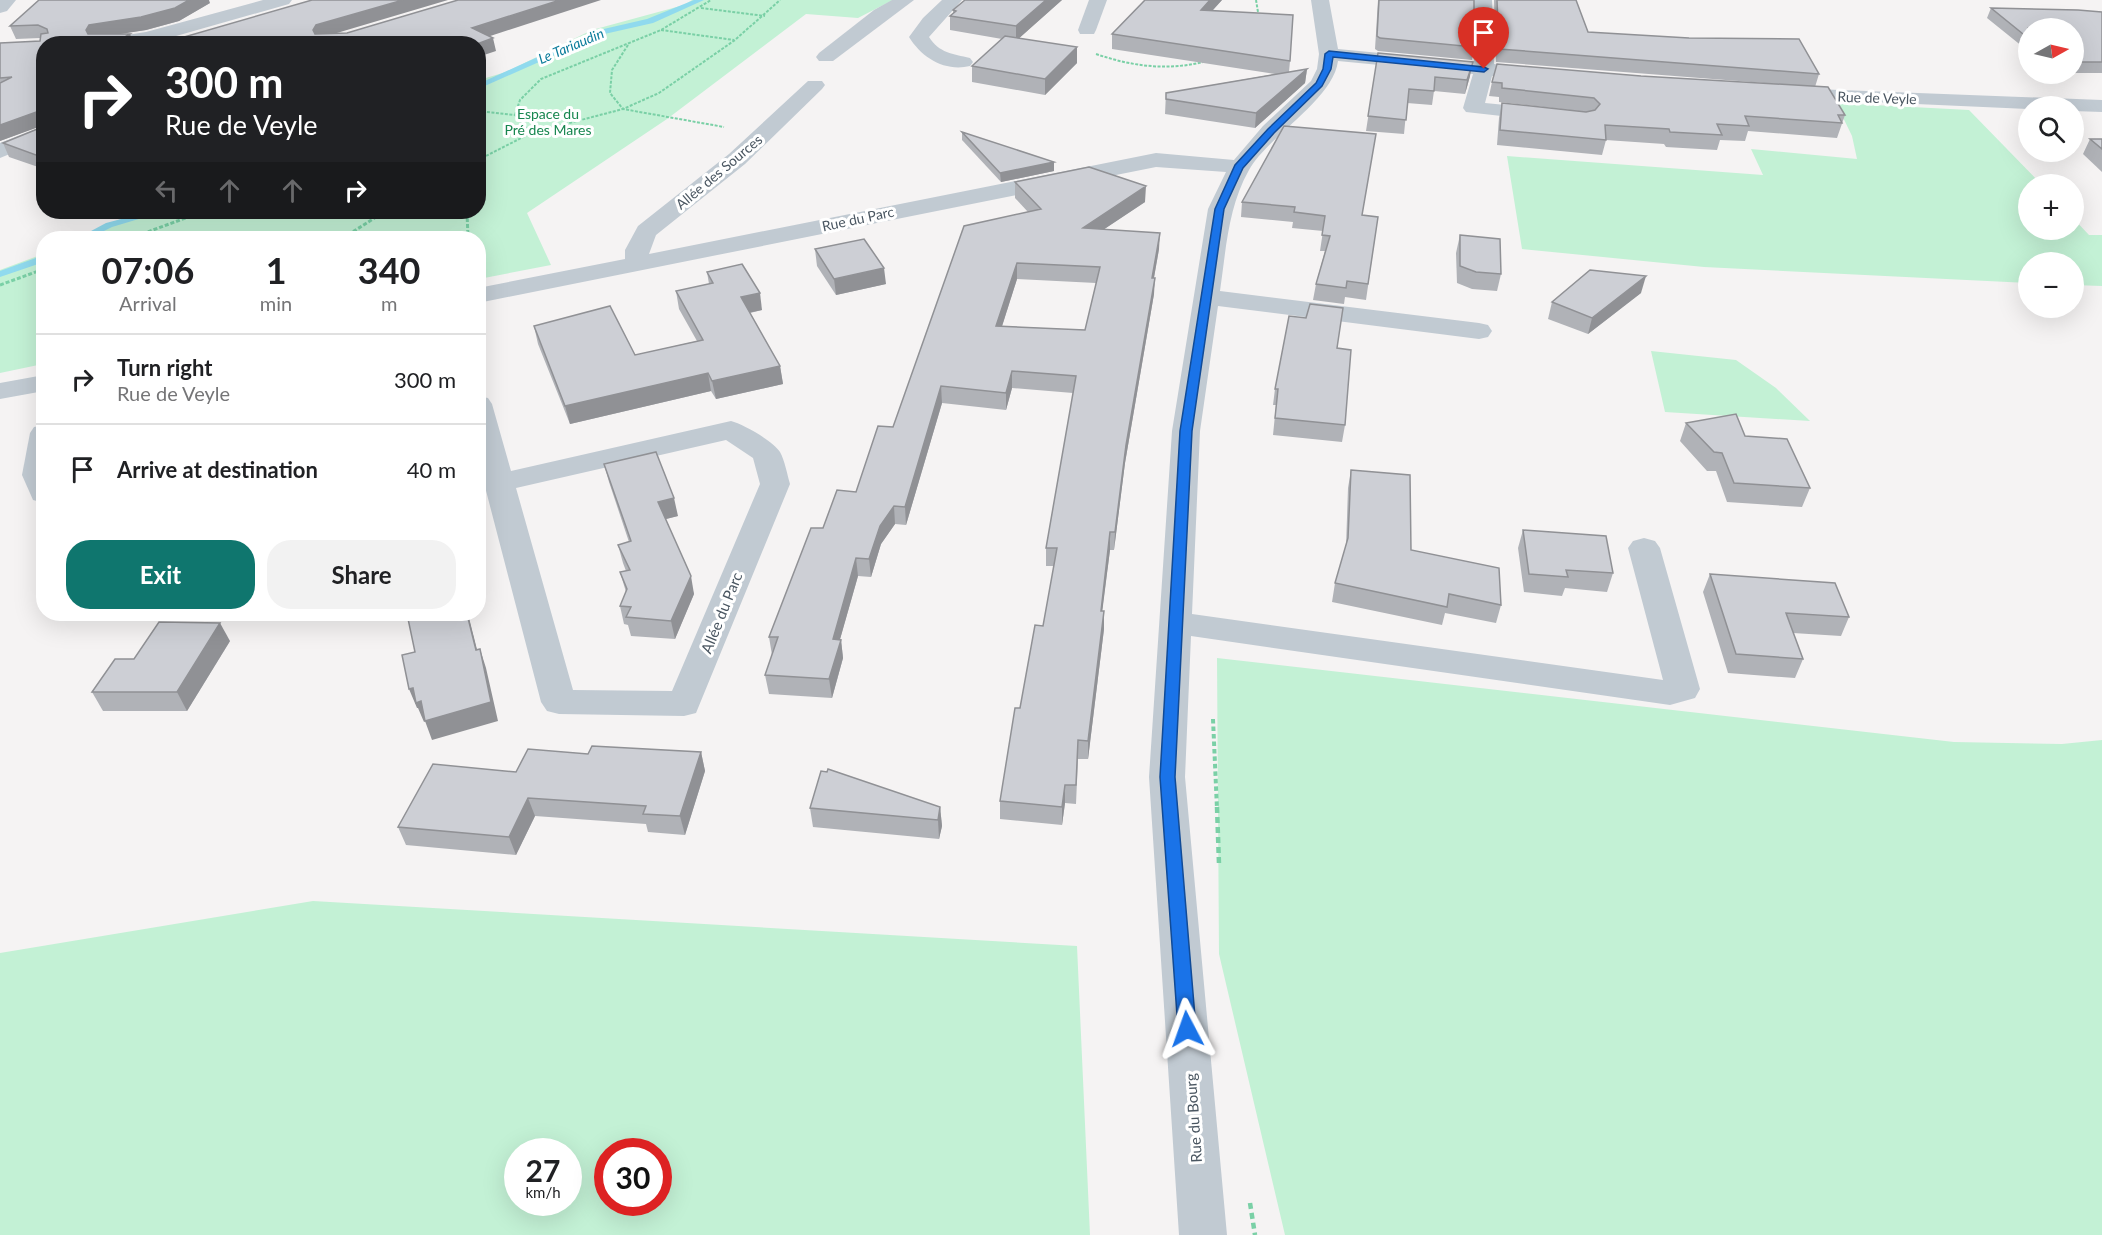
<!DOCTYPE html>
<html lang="en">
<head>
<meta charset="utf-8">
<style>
  body { margin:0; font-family:Lato,sans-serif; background:#f2f2f2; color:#202124; height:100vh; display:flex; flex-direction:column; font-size:22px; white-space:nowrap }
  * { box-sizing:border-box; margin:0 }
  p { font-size:20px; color:#757577 }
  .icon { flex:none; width:33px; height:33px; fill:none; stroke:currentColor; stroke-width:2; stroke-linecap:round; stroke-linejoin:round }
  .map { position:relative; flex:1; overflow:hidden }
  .panel { position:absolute; left:36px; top:231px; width:450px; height:390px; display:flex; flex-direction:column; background:#fff; border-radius:24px; box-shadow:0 6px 24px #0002 }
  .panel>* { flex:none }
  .top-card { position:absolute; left:36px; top:36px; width:450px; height:183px; border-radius:24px; box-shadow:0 6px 24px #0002; background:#202124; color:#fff; overflow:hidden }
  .needle { width:39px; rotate:82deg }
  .buttons { position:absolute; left:2018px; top:18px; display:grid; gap:12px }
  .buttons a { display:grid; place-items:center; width:66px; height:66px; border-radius:50%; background:#fff; box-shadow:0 6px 24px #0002; font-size:30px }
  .speed { position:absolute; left:504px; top:1138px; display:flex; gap:12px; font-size:30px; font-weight:700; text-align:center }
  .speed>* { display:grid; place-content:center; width:78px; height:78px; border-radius:50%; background:#fff; box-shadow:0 6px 24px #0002; line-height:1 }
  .speed small { font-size:15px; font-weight:400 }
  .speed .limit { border:9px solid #d22; background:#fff; color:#111 }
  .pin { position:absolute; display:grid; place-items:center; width:51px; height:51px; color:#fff; margin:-62px -26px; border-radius:50% 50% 50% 0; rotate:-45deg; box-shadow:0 0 6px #0007 }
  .pin .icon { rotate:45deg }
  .me { position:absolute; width:66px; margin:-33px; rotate:356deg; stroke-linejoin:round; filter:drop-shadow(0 0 4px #0008) }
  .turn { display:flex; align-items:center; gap:21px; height:126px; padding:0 30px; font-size:27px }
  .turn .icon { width:78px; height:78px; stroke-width:2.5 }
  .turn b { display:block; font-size:42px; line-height:51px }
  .lanes { display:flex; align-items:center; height:57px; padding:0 30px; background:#0003; justify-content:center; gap:30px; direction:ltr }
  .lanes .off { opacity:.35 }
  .eta { display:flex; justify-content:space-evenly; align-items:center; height:102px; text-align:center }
  .eta b { font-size:36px; font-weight:700; line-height:42px }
  .primary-button { display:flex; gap:12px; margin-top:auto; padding:12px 30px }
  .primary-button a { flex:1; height:69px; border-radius:24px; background:#0f766e; color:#fff; font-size:24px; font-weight:700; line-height:69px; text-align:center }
  .primary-button a+a { background:#f2f2f2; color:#202124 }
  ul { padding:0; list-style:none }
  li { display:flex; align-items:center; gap:18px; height:90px; padding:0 30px; border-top:2px solid #e0e0e0 }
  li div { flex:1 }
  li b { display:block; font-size:22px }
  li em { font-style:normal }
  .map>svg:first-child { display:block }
  .green { fill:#c3f1d5; fill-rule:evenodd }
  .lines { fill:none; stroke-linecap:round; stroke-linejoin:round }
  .stream { fill:#90daee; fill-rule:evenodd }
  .path-far3 { stroke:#7ad0a6; stroke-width:2; stroke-dasharray:3 1.5; stroke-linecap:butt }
  .path-far2 { stroke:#7ad0a6; stroke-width:3; stroke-dasharray:4 2; stroke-linecap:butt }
  .path-far1 { stroke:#7ad0a6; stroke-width:4; stroke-dasharray:4.5 3; stroke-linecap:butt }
  .path { stroke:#7ad0a6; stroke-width:4.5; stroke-dasharray:6 4; stroke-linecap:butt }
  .minor { fill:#c1cad2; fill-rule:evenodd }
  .wall { fill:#b0b2b7; fill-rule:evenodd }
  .shaded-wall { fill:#909195 }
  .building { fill:#cdcfd5; stroke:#909195; stroke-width:1.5; fill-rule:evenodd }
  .route { fill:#1a73e8; stroke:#114b97; stroke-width:1.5 }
  .labels { text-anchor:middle; stroke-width:6; stroke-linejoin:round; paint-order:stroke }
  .far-water-label { font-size:14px; font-style:italic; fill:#0c7c9b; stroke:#fff }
  .far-street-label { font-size:14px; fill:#4a5661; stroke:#fff }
  .far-park-label { font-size:14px; fill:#17864f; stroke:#fff }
  .street-label { font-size:15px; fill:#4a5661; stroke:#fff }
</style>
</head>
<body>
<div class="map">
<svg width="2102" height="1235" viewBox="0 0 2102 1235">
  <rect width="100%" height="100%" fill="#f5f3f3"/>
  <!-- green -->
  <g class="green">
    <path d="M692,0H893L858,18L806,14L667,119L527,213L551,265L479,279L478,238H79L109,223L145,212H478L479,80L506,72L592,30L684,5Z"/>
    <path d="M1836,103L1969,110L2041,184H2028V230H2073V218L2089,235H2102V286L2073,285V262H2028V283L1704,267L1522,249L1507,156L1763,175L1751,149L1857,159L1852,136Z"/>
    <path d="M43,254V364L0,373V270Z"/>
    <path d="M1651,351L1736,360L1776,388L1810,421L1665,412Z"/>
    <path d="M1217,658L1954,742L2062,744L2102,740V1235H1285L1219,954Z"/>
    <path d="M313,901L1077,946L1090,1235H0V953ZM518,1152H568V1203H518ZM608,1152H658V1203H608Z"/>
  </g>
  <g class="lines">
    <!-- stream -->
    <g class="stream">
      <path d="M694,0H704L653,23L600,35L478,89V84L595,31L647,19Z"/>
      <path d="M148,212H162L112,227L90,238H78L106,223Z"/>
      <path d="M44,255V262L0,277V271Z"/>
    </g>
    <!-- path-far3 -->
    <g class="path-far3">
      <path d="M1256,0L1259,18"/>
      <path d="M701,8L765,16"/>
      <path d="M661,30L734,40"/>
      <path d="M628,45L612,70L610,93L623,109L724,127"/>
      <path d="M1096,54C1131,66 1166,71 1203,62"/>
      <path d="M478,111L515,115L531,133"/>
      <path d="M515,115L520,100L541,79L661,30L711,0"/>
      <path d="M478,160L531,133L623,109L659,93L735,40L780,0"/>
    </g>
    <!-- path-far2 -->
    <g class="path-far2">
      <path d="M467,212L468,238"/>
      <path d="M131,238L202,212"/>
      <path d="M343,238L384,212"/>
      <path d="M0,285L44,269"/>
    </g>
    <!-- path-far1 -->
    <path class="path-far1" d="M1213,719L1217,809"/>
    <!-- path -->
    <g class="path">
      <path d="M1217,807L1219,864"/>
      <path d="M1250,1203L1255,1235"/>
    </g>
    <!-- minor -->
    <g class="minor">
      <path d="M0,0H16L7,11L0,13Z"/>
      <path d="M263,0H292L289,4L148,44H93L95,40L146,32Z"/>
      <path d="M892,0H914L833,61H819L816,57L819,53L874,10Z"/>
      <path d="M942,0H962L929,37C939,53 953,54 970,58L973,62L970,66C945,72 922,58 909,37L923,18Z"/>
      <path d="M1089,0H1107L1096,30L1094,34H1080L1078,30Z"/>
      <path d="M1311,0H1329L1338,49L1474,62V0H1492L1494,64L1540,69L1547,71L1550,75L1547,79L1540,81L1492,76L1485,103L1545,109L1552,111L1556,115L1552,119L1545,121L1466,112L1463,108L1473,74L1338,61C1333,100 1269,135 1249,170C1228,207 1226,250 1220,291L1479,323L1488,325L1492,331L1488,337L1479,339L1218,306L1200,431L1192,614L1663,680L1628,548L1633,541L1644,538L1655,541L1660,548L1700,689L1695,698L1670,705L1191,636L1185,777L1227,1235H1179L1149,777L1172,431L1208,209L1226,172L1156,167L478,303V288L625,259V250L638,226L729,154L808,81H822L825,85L822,89L745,164L656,235L649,254L1156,153L1234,160L1263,126L1311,81L1317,69L1319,54Z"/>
      <path d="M1789,88L2102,100V112L2073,111V106H2028V109L1782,98L1779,94L1782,90Z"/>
      <path d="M44,126V140L0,158V143Z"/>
      <path d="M44,375V391L0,399V383Z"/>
      <path d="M478,396L488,398L492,404L511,471L731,421C743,424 773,441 780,452C785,461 787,474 790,484L696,713L684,716L559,714L547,711L541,702L478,460ZM726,440L753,458L760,484L672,691L573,690L516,488Z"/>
      <path d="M44,425V503L33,500L22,475L30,433L34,427Z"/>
    </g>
  </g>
  <!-- wall -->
  <g class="wall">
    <path d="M1062,0L1019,38L1077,63L1045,95L972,82V66L1002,39L950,30V16L953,13V10Z"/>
    <path d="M1145,0H1222L1213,10L1290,61L1289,72L1307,69L1305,83L1255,128L1165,114L1166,93L1275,74L1112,49V34Z"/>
    <path d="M1378,0H1474V47L1472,60L1378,51L1375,49Z"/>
    <path d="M1494,0H1576L1588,32L1819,74L1815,87L1496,62Z"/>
    <path d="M210,3L179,21L146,30L44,44V169L9,157L3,143L40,128V126L0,141V43L40,41V38L16,39L10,26Z"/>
    <path d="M1991,8L2102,12V73H2073V28H2028V51L1987,18Z"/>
    <path d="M1378,53L1470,76L1465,94L1434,91L1432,105L1407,103L1404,134L1366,131Z"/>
    <path d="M1492,82L1845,115L1837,138L1748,131L1745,141L1720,140L1717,150L1666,147L1664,144L1606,140L1602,155L1497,145L1499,118L1502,103L1587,112L1499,102V97L1489,96Z"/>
    <path d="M962,132L1054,171L1001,182L962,140Z"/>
    <path d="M1376,134L1362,215L1378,217L1366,300L1345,297L1344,304L1313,300L1316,284L1325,251H1320L1323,231L1292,228L1293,222L1241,217L1242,202Z"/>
    <path d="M2090,139H2102V172L2083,154Z"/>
    <path d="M1015,182L1145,202L1104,229L1159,249L1154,278V294L1125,463L1114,550H1110L1102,611L1104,629L1088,759H1078L1076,804L1065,803L1062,825L1000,819V801L1020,708L1043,626L1054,566H1046V548L1073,393L1012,388L1006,410L942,403L906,525L895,524L881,544L871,577L858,576L840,639L841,640L843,658L832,698L769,694L765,675L772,655L769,637L823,528L856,492L893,427L1028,212L1015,198ZM1017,279L1096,283L1085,330L1002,326Z"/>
    <path d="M1460,235L1501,274L1497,291L1472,289L1457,283L1456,253Z"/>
    <path d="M815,249L886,284L836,295L817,266Z"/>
    <path d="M707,272L762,310L750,313L780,366L783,384L716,399L711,391L570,424L538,344L534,326L635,355L697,341L679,309L676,291L709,284Z"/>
    <path d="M1641,293L1588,334L1548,319L1552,302Z"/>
    <path d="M1337,348L1345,425L1342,442L1273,435L1276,405H1273L1275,389Z"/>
    <path d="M1686,423L1745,436L1810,488L1802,507L1727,502L1716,471H1707L1680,441Z"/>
    <path d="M604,464L678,516L666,519L694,594L675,639L631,636L628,625L624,624L620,606L626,592L620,572L626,571L623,563L618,545L629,542L609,482Z"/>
    <path d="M1351,470L1411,550L1501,605L1496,623L1445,613L1442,625L1332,602L1335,583L1346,547L1348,488Z"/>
    <path d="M1523,530L1613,573L1607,592L1565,588L1562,596L1524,592L1518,548Z"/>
    <path d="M1710,574L1849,617L1841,636L1793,633L1803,659L1795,678L1728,673L1703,592Z"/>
    <path d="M230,641L187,711H103L92,692L134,659Z"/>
    <path d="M701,752L705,771L685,835L648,832L646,824L535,816L516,855L406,845L398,827L516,772L588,754Z"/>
    <path d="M940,807L942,826L939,839L813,827L810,808Z"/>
  </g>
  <!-- shaded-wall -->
  <g class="shaded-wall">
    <path d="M189,0H209L210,3L179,21L146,30L95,38L91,43L86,30L89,25Z"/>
    <path d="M403,0H448L320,38L317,43L313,30L316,25Z"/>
    <path d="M560,0H601L475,41L472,28Z"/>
    <path d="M1046,0H1062L1016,41V26Z"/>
    <path d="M1210,0H1222L1200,24L1201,10Z"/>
    <path d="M130,34L134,44H113Z"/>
    <path d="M493,38L496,51L478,57V44H477Z"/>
    <path d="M1077,47V63L1045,95V79Z"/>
    <path d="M1473,62L1470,76L1465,94L1467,80Z"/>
    <path d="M1307,69L1305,83L1255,128L1256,113Z"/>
    <path d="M39,111L44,125L0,141V125Z"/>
    <path d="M1054,162V171L1001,182L1000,173Z"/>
    <path d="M1146,186L1145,202L1082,244L1083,228Z"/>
    <path d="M1160,233L1159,249L1151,294L1152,278Z"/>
    <path d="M1017,263V279L997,342L996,326Z"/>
    <path d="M884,268L886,284L836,295L834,279Z"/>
    <path d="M1646,276L1641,293L1588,334L1592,318Z"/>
    <path d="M1155,278L1154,294L1125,463L1114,550L1115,532L1126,445Z"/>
    <path d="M760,293L762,310L743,314L741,297Z"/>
    <path d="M780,366L783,384L716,399L712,381Z"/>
    <path d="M1012,371V388L1006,410V393Z"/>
    <path d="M708,373L711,391L570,424L565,406Z"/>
    <path d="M941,386L942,403L906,525L905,507Z"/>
    <path d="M674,498L678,516L662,520L658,502Z"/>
    <path d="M894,506L895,524L881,544L871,577L869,559L880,526Z"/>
    <path d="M1110,532V550L1100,629L1101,611Z"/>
    <path d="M856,558L858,576L835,657L833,639Z"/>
    <path d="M691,576L694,594L675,639L671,621Z"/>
    <path d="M1104,611V629L1088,759V741Z"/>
    <path d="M467,614H468L482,669L476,650Z"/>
    <path d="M220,623L230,641L187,711L177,692Z"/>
    <path d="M841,640L843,658L832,698L829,679Z"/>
    <path d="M480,649L486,668L498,721L432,740L425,721L424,722L418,708H417L409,689L413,688Z"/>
    <path d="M701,752L705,771L685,835L680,816Z"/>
    <path d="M1065,785V803L1062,825V807Z"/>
    <path d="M528,798L535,816L516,855L509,837Z"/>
    <path d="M940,807L942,826L939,839L938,820Z"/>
  </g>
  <!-- building -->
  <g class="building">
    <path d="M39,0H189L175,8L141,17L89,25L86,30L88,34H130L113,44H44V158L3,143L40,128L39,111L0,125V83L12,77L0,78V43L40,41L41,34L48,33L47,29L38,25L10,26Z"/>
    <path d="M312,0H403L316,25L313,30L315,34L347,33L458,0H560L472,28L493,38L477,44H160Z"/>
    <path d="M965,0H1046L1016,26L950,16L956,11L953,10Z"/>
    <path d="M1145,0H1210L1201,10L1293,15L1290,61L1112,34Z"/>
    <path d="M1379,0H1474V47L1380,38L1377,36Z"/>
    <path d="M1497,0H1576L1588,32L1689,38L1799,39L1819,74L1499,49Z"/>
    <path d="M1991,8L2078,10L2102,12V62H2073V28H2028V38Z"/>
    <path d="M1005,36L1077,47L1045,79L972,66Z"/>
    <path d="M1378,53L1473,62L1467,80L1435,77L1434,91L1409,89L1406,120L1368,116Z"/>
    <path d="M1497,64L1641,76L1828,87L1845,115H1838L1842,123L1745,116L1749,126L1717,124L1722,135L1670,132L1669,129L1605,125L1606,140L1500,130L1502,103L1586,112L1595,110L1600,104L1594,98L1502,88V83L1492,82Z"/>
    <path d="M1307,69L1256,113L1166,99V93Z"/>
    <path d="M1284,126L1376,134L1362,215L1378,217L1368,284L1347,281L1346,288L1316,284L1330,236L1322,235L1325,216L1294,212L1295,207L1242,202Z"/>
    <path d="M962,132L1054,162L1000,173Z"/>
    <path d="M2090,139H2102V149Z"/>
    <path d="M1089,167L1146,186L1083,228L1160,233L1152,278H1155L1126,445L1115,532H1110L1101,611H1104L1088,741L1078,740L1076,785H1065L1062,807L1000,801L1015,708H1020L1035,625L1043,626L1057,548H1046L1076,376L1012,371L1006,393L941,386L905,507L894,506L880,526L869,559L856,558L833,639L841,640L829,679L765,675L778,637H769L811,528H823L837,490L856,492L878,426L893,427L964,226L1041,209L1015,182ZM1017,263L1100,267L1085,330L996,326Z"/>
    <path d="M1460,235L1500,239L1501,274L1476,272L1460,266Z"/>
    <path d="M864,239L884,268L834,279L815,249Z"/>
    <path d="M742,264L760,293L741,297L780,366L712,381L708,373L565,406L534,326L610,306L635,355L703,340L676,291L713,283L707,272Z"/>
    <path d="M1590,270L1646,276L1592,318L1552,302Z"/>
    <path d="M1310,304L1343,308L1337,348L1351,350L1345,425L1275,418L1278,389H1275L1289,316L1306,318Z"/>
    <path d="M1736,414L1745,436L1787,439L1810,488L1734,483L1722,453L1714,452L1686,423Z"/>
    <path d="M656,452L674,498L658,502L691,576L671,621L626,617L631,607L620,606L627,589L620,572L630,570L618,545L631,541L604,464Z"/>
    <path d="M1351,470L1410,475L1411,550L1499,568L1501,605L1449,594L1447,607L1335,583L1348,538Z"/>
    <path d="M1523,530L1606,536L1613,573L1566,570L1568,577L1529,574Z"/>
    <path d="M1710,574L1835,583L1849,617L1786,613L1803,659L1736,654Z"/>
    <path d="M407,614H467L476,650L480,649L491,702L425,721L421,701L416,703L413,688L409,689L402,655L415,652Z"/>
    <path d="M159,622L220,623L177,692H92L115,659H134Z"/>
    <path d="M592,746L701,752L680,816L643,814L646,806L528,798L509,837L398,827L433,764L516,772L528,749L588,754Z"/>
    <path d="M828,769L940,807L938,820L810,808L821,771L827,772Z"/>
  </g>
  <!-- route -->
  <path class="route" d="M1329,51L1484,67L1488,69L1484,72L1333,57L1331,69L1322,86L1274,133L1243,168L1224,209L1192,431L1175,777L1196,1029L1193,1034L1187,1037L1181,1034L1178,1029L1160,777L1180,431L1215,209L1235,165L1268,129L1316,83L1323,69L1325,54Z"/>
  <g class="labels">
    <!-- far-water labels -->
    <g class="far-water-label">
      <text transform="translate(571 46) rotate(-23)" y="5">Le Tariaudin</text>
    </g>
    <!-- far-street labels -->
    <g class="far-street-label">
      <text transform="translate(1877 98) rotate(2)" y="5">Rue de Veyle</text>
      <text transform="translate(719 172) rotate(-40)" y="5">Allée des Sources</text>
      <text transform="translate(858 219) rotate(-12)" y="5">Rue du Parc</text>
    </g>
    <!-- far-park labels -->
    <g class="far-park-label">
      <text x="548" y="119">Espace du<tspan x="548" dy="16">Pré des Mares</tspan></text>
    </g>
    <!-- street labels -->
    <g class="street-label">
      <text transform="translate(722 613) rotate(-68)" y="5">Allée du Parc</text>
      <text transform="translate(1194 1118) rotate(-94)" y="5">Rue du Bourg</text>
    </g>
  </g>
</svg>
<div class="buttons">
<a><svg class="needle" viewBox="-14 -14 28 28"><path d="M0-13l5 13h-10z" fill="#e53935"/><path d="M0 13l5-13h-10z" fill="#757577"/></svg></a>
<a><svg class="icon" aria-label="search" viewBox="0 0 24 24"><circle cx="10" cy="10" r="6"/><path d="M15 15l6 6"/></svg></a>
<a>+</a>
<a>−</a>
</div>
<div class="speed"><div>27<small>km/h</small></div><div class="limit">30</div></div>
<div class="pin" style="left:1484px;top:69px;background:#d93025"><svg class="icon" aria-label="arrive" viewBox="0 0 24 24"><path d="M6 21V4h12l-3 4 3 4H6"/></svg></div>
<svg class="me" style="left:1187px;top:1029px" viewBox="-20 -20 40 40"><path d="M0-17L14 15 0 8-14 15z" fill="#1a73e8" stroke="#fff" stroke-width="4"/></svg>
<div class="top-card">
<div class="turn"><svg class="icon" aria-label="right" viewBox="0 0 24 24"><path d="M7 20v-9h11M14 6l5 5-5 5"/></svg><div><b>300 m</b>Rue de Veyle</div></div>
<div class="lanes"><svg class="icon off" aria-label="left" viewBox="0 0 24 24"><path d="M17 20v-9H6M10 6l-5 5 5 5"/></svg><svg class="icon off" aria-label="ahead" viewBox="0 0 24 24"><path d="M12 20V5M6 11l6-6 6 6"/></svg><svg class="icon off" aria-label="ahead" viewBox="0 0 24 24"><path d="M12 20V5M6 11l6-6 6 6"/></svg><svg class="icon" aria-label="right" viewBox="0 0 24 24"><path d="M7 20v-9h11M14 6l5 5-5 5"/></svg></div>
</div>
<section class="panel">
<div class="eta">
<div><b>07:06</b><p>Arrival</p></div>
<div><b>1</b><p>min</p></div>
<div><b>340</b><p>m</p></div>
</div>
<ul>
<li><svg class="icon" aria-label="right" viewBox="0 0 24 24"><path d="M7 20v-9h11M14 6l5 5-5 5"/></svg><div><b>Turn right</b><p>Rue de Veyle</p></div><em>300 m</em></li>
<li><svg class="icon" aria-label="arrive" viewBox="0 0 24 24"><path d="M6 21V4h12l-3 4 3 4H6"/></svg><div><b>Arrive at destination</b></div><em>40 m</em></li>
</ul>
<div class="primary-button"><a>Exit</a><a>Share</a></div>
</section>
</div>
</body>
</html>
